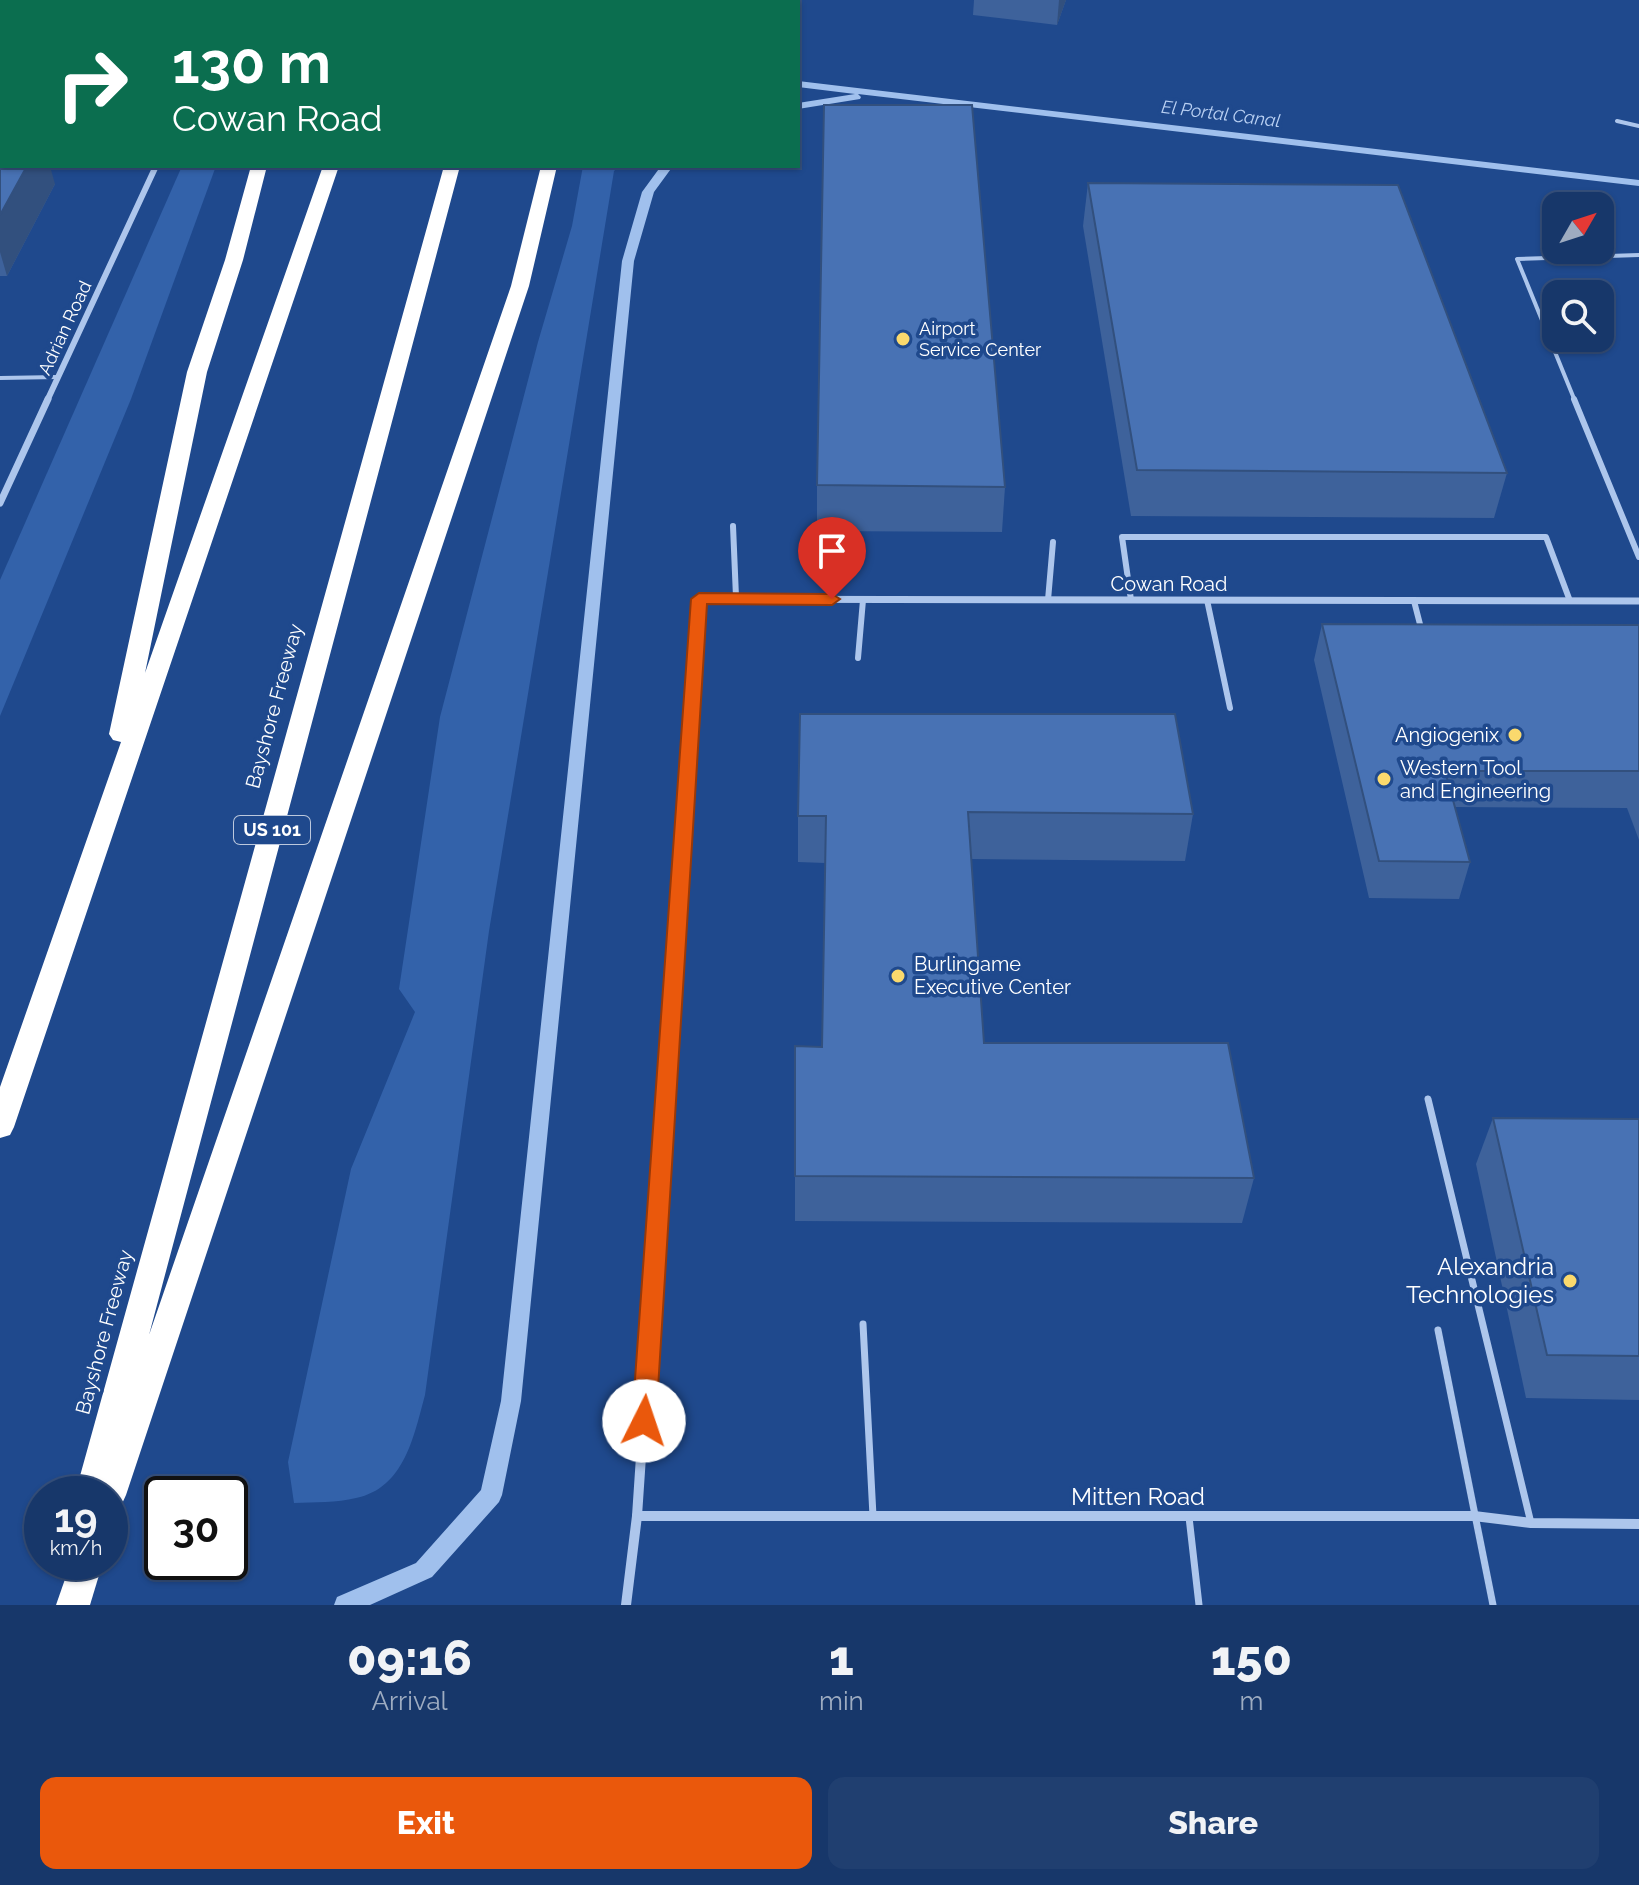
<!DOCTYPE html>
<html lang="en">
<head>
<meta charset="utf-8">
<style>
  body { margin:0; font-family:Raleway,sans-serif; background:#203f70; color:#f1f3f6; height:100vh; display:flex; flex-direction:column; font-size:30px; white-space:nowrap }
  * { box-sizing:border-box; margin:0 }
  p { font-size:26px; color:#9eacc1 }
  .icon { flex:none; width:44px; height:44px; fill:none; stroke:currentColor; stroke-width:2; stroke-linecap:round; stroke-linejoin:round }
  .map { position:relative; height:1605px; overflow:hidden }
  .side { display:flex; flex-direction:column; background:#17376a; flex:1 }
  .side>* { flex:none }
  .guide { position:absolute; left:0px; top:0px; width:800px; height:168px; box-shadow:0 2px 6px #0004,0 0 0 2px #36517e; background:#0b6e4f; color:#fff; overflow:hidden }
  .needle { width:52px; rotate:51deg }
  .controls { position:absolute; left:1542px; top:192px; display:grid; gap:16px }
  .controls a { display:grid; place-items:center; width:72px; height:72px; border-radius:16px; background:#17376a; box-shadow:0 2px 6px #0004,0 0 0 2px #36517e; font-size:40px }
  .speed { position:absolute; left:24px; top:1476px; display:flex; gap:16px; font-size:40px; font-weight:700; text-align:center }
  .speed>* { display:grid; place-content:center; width:104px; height:104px; border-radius:50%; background:#17376a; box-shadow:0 2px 6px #0004,0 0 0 2px #36517e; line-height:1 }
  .speed small { font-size:20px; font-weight:400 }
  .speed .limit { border:4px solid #111; border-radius:12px; background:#fff; color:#111 }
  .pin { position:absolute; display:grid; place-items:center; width:68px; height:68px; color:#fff; margin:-82px -34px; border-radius:50% 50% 50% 0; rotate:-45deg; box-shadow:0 0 8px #0007 }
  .pin .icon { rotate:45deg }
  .me { position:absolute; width:88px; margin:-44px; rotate:4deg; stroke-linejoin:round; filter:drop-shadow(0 0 6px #0008) }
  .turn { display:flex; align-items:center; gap:28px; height:168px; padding:0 40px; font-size:36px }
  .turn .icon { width:104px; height:104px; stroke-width:2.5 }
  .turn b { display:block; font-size:56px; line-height:68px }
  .eta { display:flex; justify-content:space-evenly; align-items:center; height:136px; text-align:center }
  .eta b { font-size:48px; font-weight:800; line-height:56px }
  .button { display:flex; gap:16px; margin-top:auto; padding:16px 40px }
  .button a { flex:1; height:92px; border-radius:16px; background:#ea580c; color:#fff; font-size:32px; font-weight:800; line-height:92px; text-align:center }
  .button a+a { background:#203f70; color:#f1f3f6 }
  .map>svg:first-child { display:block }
  .green { fill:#3362aa }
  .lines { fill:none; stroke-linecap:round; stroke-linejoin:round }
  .stream { fill:#a0c0ed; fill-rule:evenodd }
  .lane-far2 { stroke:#adc6ec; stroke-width:4 }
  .lane-far1 { stroke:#adc6ec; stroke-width:6 }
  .lane { stroke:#adc6ec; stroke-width:7 }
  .street-far2 { stroke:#adc6ec; stroke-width:6 }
  .street-far1 { stroke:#adc6ec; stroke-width:7 }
  .street { stroke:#adc6ec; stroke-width:10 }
  .highway { fill:#fff; fill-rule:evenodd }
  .wall { fill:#3e629b }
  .shaded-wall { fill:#32507e }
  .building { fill:#4872b4; stroke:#32507e; stroke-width:2 }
  .route { fill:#ea580c; stroke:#983908; stroke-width:2 }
  .poi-dot { fill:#fad96d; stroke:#1f498d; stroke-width:3 }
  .labels { text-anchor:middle; stroke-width:7; stroke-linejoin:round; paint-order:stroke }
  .far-water-label { font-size:18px; font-style:italic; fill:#b9d0f3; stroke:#1f498d }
  .far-street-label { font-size:18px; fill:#fff; stroke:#1f498d }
  .far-poi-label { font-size:18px; fill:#fff; stroke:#1f498d; text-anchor:start }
  .shield { fill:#1f498d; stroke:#bcc8dd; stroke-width:2 }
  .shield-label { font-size:18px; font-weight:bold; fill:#fff }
  .street-label { font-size:20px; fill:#fff; stroke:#1f498d }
  .poi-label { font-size:20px; fill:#fff; stroke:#1f498d; text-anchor:start }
  .near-poi-label { font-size:24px; fill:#fff; stroke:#1f498d; text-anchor:end }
  .near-street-label { font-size:24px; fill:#fff; stroke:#1f498d }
</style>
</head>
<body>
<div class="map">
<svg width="1639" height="1605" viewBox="0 0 1639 1605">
  <rect width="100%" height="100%" fill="#1f498d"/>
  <!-- green -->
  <g class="green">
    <path d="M182,166H216L131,399L0,716V580Z"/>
    <path d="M583,166H620L614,171L489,931L425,1395C414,1435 405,1488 356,1498C337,1503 314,1502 294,1503L288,1462L351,1169L415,1012L399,989L440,717L538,342L572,226Z"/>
  </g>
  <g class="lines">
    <!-- stream -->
    <g class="stream">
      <path d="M66,0H92L93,2H67Z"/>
      <path d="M798,81L1639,180V186L858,94L861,97L860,99L798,109V103L855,94L798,87Z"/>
      <path d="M661,166H673L654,192L634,261L521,1401L502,1495L499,1502L432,1577L370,1605H334L337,1597L416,1563L481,1490L501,1401L622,261L642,192Z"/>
    </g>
    <!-- lane-far2 -->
    <g class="lane-far2">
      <path d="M1617,121L1639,126"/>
      <path d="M0,378L58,377"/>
      <path d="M1575,401L1517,259L1639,255"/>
    </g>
    <!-- lane-far1 -->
    <g class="lane-far1">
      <path d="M1574,399L1639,557"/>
      <path d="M733,526L736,597"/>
      <path d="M1048,600L1053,542"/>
      <path d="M1131,600L1122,537H1546L1570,601"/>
      <path d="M1207,600L1230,708"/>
      <path d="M1414,601L1422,632"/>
      <path d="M858,658L863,600"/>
    </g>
    <!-- lane -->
    <g class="lane">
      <path d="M1428,1099L1531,1523"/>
      <path d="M863,1324L873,1516"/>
      <path d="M1438,1330L1493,1605"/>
      <path d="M1189,1517L1199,1605"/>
    </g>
    <!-- street-far2 -->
    <path class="street-far2" d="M47,401L156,166"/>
    <!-- street-far1 -->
    <g class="street-far1">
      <path d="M0,503L48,399"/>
      <path d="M677,924L699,599L1639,601"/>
    </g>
    <!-- street -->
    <g class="street">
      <path d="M637,1516H1474L1531,1523L1639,1524"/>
      <path d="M626,1605L637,1516L677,922"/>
    </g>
    <!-- highway -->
    <g class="highway">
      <rect x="296" y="0" width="14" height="2"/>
      <path d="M251,166H267L243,260L207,372L145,673L323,166H339L14,1127L10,1135L0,1138V1087L121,742L113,740L109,734L187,372L225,260Z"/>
      <path d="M444,166H460L149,1335L511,286L541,166H557L529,286L126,1495L121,1506L110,1510V1494H75Z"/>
      <path d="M71,1562H103L90,1605H56Z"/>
    </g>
  </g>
  <!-- wall -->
  <g class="wall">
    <path d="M974,0H1066L1057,25L973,15Z"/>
    <path d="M0,2L2,166L55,184L7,276H0Z"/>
    <path d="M1088,183L1507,473L1494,518L1131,516L1083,226Z"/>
    <path d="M817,485L1005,487L1002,532L817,531Z"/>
    <path d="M1322,624L1639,625V840L1627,808L1455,807L1470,862L1459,899L1369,898L1314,660Z"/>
    <path d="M800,714L1193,814L1185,861L971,859L984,1043L1254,1178L1242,1223L795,1221V1176L822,1047L825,863L798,862V816Z"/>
    <path d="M1493,1118L1639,1119V1400L1526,1398L1476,1164Z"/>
  </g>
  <!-- shaded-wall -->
  <g class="shaded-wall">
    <path d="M1059,0H1066L1057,25Z"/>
    <path d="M2,113V166L0,174V117Z"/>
    <path d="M27,166H50L55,184L7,276L0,252V215Z"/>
  </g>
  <!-- building -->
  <g class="building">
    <path d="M0,2H7H2V113L0,117Z"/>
    <path d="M824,105H972L1005,487L817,485Z"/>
    <path d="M0,139H2V166H27L0,215Z"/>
    <path d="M1088,183L1398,185L1507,473L1137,470Z"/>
    <path d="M1322,624L1639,625V771H1445L1470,862L1379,861Z"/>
    <path d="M800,714H1175L1193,814L968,812L984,1043H1228L1254,1178L795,1176V1046L822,1047L826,816H798Z"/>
    <path d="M1493,1118L1639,1119V1356L1547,1355Z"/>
  </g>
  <!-- route -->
  <path class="route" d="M699,593L832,594L840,599L832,605L707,604L656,1421L652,1429L644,1432L635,1429L632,1421L691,599Z"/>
  <!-- markers -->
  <g class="poi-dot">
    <circle cx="903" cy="339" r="8"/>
    <circle cx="1515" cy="735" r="8"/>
    <circle cx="1384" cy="779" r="8"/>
    <circle cx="898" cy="976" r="8"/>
    <circle cx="1570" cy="1281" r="8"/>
  </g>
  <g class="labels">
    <!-- far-water labels -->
    <g class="far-water-label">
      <text transform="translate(1221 114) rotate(7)" y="6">El Portal Canal</text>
    </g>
    <!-- far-street labels -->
    <g class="far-street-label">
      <text transform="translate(65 328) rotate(-65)" y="6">Adrian Road</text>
    </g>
    <!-- far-poi labels -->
    <g class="far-poi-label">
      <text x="919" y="335">Airport<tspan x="919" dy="21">Service Center</tspan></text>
    </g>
    <!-- shield labels -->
    <rect class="shield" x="234" y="816" width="76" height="28" rx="6"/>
    <g class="shield-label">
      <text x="272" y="836">US 101</text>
    </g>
    <!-- street labels -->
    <g class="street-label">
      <text x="1169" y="591">Cowan Road</text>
      <text transform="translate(274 706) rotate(-75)" y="7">Bayshore Freeway</text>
      <text transform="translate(104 1332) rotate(-75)" y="7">Bayshore Freeway</text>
    </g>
    <!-- poi labels -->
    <g class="poi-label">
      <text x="1499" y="742" text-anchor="end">Angiogenix</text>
      <text x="1400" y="775">Western Tool<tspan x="1400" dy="23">and Engineering</tspan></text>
      <text x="914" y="971">Burlingame<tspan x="914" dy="23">Executive Center</tspan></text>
    </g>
    <!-- near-poi labels -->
    <g class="near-poi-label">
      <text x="1554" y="1275">Alexandria<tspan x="1554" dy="28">Technologies</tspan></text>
    </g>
    <!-- near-street labels -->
    <g class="near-street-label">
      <text x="1138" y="1505">Mitten Road</text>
    </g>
  </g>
</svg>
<div class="controls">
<a><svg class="needle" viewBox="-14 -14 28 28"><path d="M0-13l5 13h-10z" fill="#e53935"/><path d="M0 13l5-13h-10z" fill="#9eacc1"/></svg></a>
<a><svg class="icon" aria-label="search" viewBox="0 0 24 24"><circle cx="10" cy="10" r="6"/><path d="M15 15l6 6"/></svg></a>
</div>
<div class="speed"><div>19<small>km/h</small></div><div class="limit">30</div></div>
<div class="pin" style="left:832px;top:599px;background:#d93025"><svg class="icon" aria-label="arrive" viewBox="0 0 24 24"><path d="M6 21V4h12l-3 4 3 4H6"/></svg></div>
<svg class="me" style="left:644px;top:1421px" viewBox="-20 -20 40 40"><circle r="19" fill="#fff"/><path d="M0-13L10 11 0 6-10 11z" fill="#ea580c"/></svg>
<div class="guide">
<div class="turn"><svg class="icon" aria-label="right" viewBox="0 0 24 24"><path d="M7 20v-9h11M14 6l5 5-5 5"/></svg><div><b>130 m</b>Cowan Road</div></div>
</div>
</div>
<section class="side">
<div class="eta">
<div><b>09:16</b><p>Arrival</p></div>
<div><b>1</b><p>min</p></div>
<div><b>150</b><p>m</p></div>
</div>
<div class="button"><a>Exit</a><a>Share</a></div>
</section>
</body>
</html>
